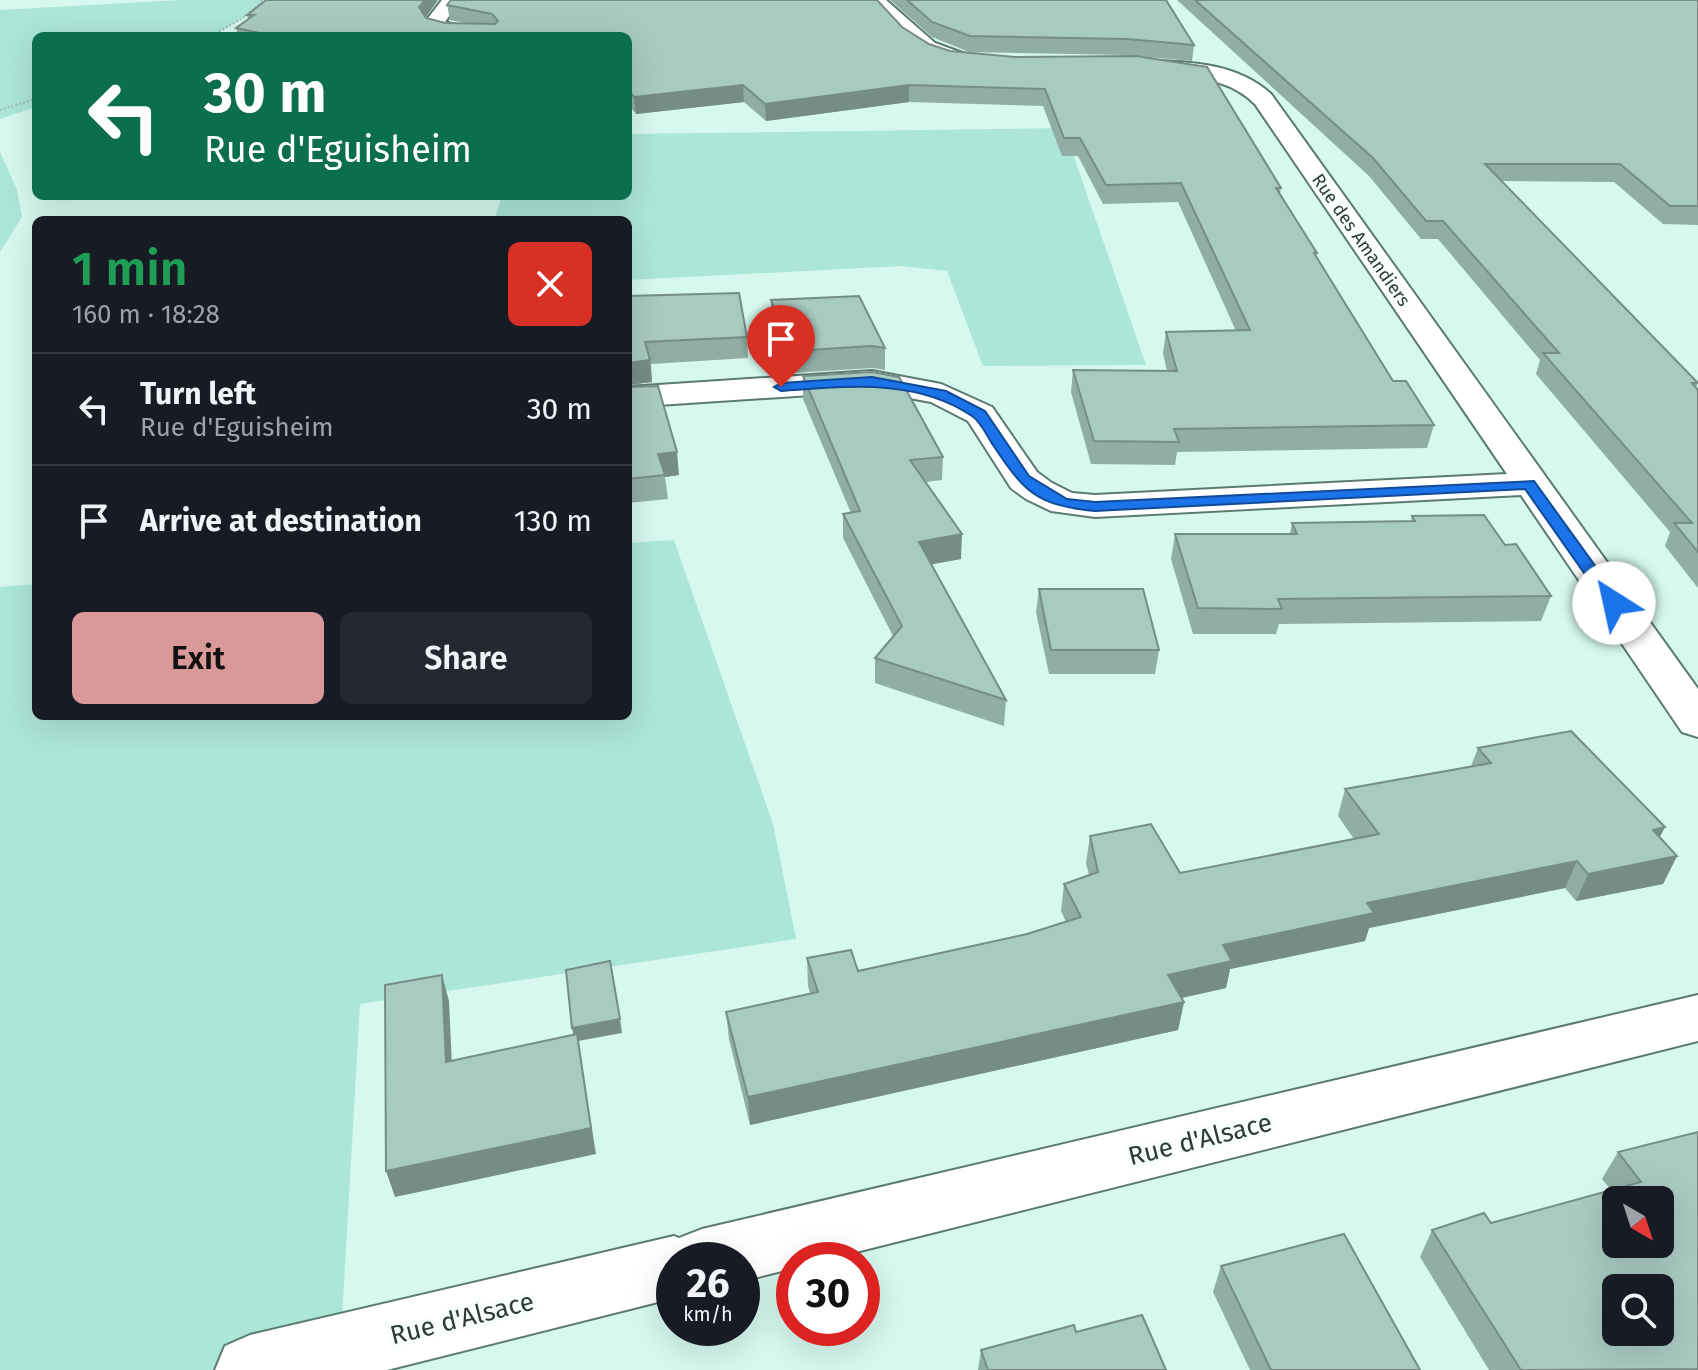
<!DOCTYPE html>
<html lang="en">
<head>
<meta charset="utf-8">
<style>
  body { margin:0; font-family:"Fira Sans",sans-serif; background:#242831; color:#f1f3f6; height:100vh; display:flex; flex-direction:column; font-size:30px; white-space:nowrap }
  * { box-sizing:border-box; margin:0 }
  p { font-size:26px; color:#9ea1a6 }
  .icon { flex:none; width:44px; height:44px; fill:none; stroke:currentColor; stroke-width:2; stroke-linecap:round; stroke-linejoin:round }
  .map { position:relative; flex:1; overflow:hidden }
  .side { position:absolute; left:32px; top:216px; width:600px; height:504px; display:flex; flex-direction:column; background:#171b24; border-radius:12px; box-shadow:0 8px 32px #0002 }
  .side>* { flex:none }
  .guide { position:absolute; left:32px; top:32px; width:600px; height:168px; border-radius:12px; box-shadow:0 8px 32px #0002; background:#0b6e4f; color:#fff; overflow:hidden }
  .needle { width:52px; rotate:141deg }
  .buttons { position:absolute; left:1602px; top:1186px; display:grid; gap:16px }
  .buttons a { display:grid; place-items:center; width:72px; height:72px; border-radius:12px; background:#171b24; box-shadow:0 8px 32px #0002; font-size:40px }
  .speed { position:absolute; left:656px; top:1242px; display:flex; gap:16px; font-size:40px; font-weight:700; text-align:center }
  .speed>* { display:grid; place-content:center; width:104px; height:104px; border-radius:50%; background:#171b24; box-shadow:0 8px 32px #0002; line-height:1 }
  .speed small { font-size:20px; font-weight:400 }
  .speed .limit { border:12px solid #d22; background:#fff; color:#111 }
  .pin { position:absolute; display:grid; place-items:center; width:68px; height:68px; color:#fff; margin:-82px -34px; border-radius:50% 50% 50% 0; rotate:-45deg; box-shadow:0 0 8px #0007 }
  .pin .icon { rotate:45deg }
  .me { position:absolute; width:88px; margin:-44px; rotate:325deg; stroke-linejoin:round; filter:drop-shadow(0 0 6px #0008) }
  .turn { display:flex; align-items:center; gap:28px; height:168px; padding:0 40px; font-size:36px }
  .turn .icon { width:104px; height:104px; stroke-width:2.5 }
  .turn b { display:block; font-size:56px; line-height:68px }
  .round { display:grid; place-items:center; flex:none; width:84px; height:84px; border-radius:12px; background:#242831 }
  .summary { display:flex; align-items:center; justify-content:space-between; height:136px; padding:0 40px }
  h1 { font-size:48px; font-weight:600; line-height:60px; color:#1e9e55 }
  .primary-button { display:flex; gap:16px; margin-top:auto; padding:16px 40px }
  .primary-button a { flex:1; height:92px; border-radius:12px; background:#d89998; color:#111; font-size:32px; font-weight:600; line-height:92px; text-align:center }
  .primary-button a+a { background:#242831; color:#f1f3f6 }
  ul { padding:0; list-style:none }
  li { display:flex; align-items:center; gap:24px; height:112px; padding:0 40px; border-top:2px solid #363941 }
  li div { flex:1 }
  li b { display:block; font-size:30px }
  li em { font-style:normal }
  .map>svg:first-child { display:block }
  .green { fill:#abe6d7 }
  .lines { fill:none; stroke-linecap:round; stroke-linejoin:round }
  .minor-casing { stroke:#5b7a72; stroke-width:4 }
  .path { stroke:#a2bdb6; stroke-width:2; stroke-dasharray:2 2; stroke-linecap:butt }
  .minor { fill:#fff; fill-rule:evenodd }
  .wall { fill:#91aea6 }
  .shaded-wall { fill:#768d87 }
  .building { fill:#a9cac1; stroke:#768d87; stroke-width:2; fill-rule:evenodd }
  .route { fill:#1a73e8; stroke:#114b97; stroke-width:2 }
  .labels { text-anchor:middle; stroke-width:8; stroke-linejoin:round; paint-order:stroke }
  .far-street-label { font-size:18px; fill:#2d3a37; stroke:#f7fefc }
  .near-street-label { font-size:26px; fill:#2d3a37; stroke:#f7fefc }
</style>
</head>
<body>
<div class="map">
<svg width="1698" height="1370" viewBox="0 0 1698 1370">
  <rect width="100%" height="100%" fill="#d6f8ef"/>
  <!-- green -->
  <g class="green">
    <path d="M182,0H262L250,14L212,36H36V107L0,119V10Z"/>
    <path d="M1064,128L1146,365L983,366L947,271L901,266L628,280V220H494L502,196H628V134Z"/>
    <path d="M0,152L17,190L22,217L0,252Z"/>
    <path d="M674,540L773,824L796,939L360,1004L339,1370H0V587L36,584V716H628V543Z"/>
  </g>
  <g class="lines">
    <defs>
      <g id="minor">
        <path d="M442,0H460L445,22L463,28L494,32L497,36H448L430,30L425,22Z"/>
        <path d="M866,0H886L935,43L968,55L971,59L961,65L921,51Z"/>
        <path d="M1154,61C1196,62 1239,65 1271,94L1698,689V737L1682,732L1521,495L1095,517L1051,511L1026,499L1011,488L968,421L931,402L872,391L628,407V387L872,371L941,384L992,407L1037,472L1052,483L1072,493L1095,495L1507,474L1255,104C1222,72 1187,81 1147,71L1144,67L1147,63Z"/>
        <path d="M1698,995V1041L824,1260H794V1268L742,1281V1260H674V1298L387,1370H215L225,1346L250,1335L674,1236L679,1238L702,1229Z"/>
      </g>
    </defs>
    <!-- minor casing -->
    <use href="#minor" class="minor-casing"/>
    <!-- path -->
    <g class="path">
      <path d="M212,36L250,14L262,0"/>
      <path d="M0,110L36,99"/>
    </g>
    <!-- minor -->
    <use href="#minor" class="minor"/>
  </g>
  <!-- wall -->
  <g class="wall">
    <path d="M266,0H438L426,17L445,23H466L450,20L447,5L902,27L929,44L950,51L1015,57L1281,188L1280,194L1317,253L1316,257L1393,381L1434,425L1427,448L1177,452L1175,465L1091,464L1071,392L1073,370L1167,371L1163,353L1166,332L1236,331L1178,202L1103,204L1078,156H1062L1043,106L909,102L766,121L744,102L636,114L628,104V36H238L236,28L248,19L247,15Z"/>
    <path d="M890,0H1166L1194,45L1192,61L1125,55L969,52L932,37Z"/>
    <path d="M1177,0H1698V225L1663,224L1614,182L1502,181L1698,383L1696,388L1698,390V588L1665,546L1670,532L1536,374L1540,360L1438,239H1421L1369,176Z"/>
    <path d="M628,296L747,337L748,358L651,364L652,382L628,385Z"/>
    <path d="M771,300L885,348V370L872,368L793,373L771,322Z"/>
    <path d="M803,376L943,457L942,480L926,482L961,559L931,564L1006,700L1004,726L875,683V658L893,636L843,538V514L851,513L803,399Z"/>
    <path d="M628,387L679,475L665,477L668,499L628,503Z"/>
    <path d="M1412,516L1505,545L1551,596L1541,621L1279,624L1276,634H1193L1171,559L1175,534H1290L1292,523L1411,521Z"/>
    <path d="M1039,589L1159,650L1155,674H1049L1036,612Z"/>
    <path d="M1478,748L1665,827L1659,837L1677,856L1663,884L1576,901L1565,888L1369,928L1365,941L1230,969L1226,988L1182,998L1184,1002L1178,1030L750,1125L729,1039L726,1012L810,993L808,986L807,958L858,971L1027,934L1066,922L1061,911L1064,884L1089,875L1086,863L1090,836L1180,873L1354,839L1338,816L1345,789L1471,766Z"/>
    <path d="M1698,1132V1370H1489L1420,1257L1432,1230L1491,1223L1611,1190L1602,1179L1618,1152Z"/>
    <path d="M1221,1266L1420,1370H1250L1213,1292Z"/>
    <path d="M1076,1332L1166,1370H978L981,1350Z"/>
  </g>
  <!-- shaded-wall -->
  <g class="shaded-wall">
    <path d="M425,0H438L422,22L419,7Z"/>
    <path d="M743,85L744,102L636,114L634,97Z"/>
    <path d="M909,85V102L766,121L765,104Z"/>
    <path d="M650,360L652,382L628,385V363Z"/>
    <path d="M677,452L679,475L665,477L658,454Z"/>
    <path d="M962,534L961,559L918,567L919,542Z"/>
    <path d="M1665,827L1651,854L1653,830Z"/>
    <path d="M1677,856L1663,884L1576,901L1588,874Z"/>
    <path d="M1577,861L1565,888L1369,928L1365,941L1230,969L1226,988L1163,1002L1168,975L1223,945L1367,903Z"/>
    <path d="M442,975L449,1001L453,1088L446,1062Z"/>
    <path d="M1184,1002L1178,1030L750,1125L748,1097Z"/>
    <path d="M620,1019L622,1033L578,1041L596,1154L395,1197L386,1171L575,1042L572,1028Z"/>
  </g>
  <!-- building -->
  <g class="building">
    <path d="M266,0H425L419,7L426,18L445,23L495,24L498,21L492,14L447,5L451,0H877L902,27L929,44L950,51L1015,57L1136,56L1207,67L1281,188H1276L1317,253H1314L1393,381H1406L1434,425L1174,429L1179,442L1094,441L1073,370L1177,371L1166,332L1250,330L1181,183L1106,185L1080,138H1064L1045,89L909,85L765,104L743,85L634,97L628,89V36H273L236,28L254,15H247Z"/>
    <path d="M907,0H1166L1194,45L1127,39L970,36L932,22Z"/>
    <path d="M1195,0H1698V206H1670L1620,164H1485L1698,383H1692L1698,390V552L1674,523H1692L1543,353H1559L1443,221H1426L1373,158Z"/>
    <path d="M739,293L747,337L645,342L650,360L628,363V296Z"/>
    <path d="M859,296L885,348L872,346L792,351L771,300Z"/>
    <path d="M872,372L899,377L943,457L910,460L962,534L919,542L1006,700L875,658L902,626L843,514L860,511L803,376Z"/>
    <path d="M658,386L677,452L658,454L665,475L628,479V387Z"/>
    <path d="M1484,515L1505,545L1516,544L1551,596L1278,599L1282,609L1198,608L1175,534H1297L1292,523L1415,521L1412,516Z"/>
    <path d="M1039,589H1143L1159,650H1051Z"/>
    <path d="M1571,731L1665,827L1653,830L1677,856L1588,874L1577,861L1367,903L1374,913L1223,945L1232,961L1168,975L1184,1002L748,1097L726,1012L818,992L807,958L851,950L858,971L1027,934L1081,917L1064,884L1098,872L1090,836L1151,824L1180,873L1379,834L1345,789L1491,763L1478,748Z"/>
    <path d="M610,961L620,1019L572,1028L566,970Z"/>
    <path d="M442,975L446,1062L577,1034L591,1128L386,1171L385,985Z"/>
    <path d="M1698,1132V1369L1521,1370L1432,1230L1484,1213L1491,1223L1641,1182L1618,1152ZM1616,1200H1660V1244H1616ZM1616,1288H1660V1332H1616Z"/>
    <path d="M1344,1234L1420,1370H1271L1221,1266Z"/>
    <path d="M1142,1315L1166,1370H988L981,1350L1074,1325L1076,1332Z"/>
  </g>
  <!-- route -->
  <path class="route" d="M872,377L946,391L985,411L1029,476L1067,499L1095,502L1534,481L1622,603L1614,608L1608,607L1525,489L1095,511C1036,505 1025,493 993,445C987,436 981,422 972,416C915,377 845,387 781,391L774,387L781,383Z"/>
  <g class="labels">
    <!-- far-street labels -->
    <g class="far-street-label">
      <text transform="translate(1361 240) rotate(55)" y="6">Rue des Amandiers</text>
    </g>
    <!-- near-street labels -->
    <g class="near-street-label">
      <text transform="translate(1200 1139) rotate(-14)" y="9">Rue d'Alsace</text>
      <text transform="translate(462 1318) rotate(-14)" y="9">Rue d'Alsace</text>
    </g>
  </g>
</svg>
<div class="buttons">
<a><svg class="needle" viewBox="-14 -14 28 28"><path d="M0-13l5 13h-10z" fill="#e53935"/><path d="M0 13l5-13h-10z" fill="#9ea1a6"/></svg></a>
<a><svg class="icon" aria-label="search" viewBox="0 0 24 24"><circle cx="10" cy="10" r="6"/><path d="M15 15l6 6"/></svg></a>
</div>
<div class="speed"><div>26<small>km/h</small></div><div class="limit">30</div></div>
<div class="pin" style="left:781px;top:387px;background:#d93025"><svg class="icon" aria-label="arrive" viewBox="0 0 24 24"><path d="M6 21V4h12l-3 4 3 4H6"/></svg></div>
<svg class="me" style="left:1614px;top:603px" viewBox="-20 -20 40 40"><circle r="19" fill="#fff"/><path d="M0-13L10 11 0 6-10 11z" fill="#1a73e8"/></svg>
<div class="guide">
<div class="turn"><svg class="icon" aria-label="left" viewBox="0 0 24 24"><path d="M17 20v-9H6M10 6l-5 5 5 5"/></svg><div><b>30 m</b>Rue d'Eguisheim</div></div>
</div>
<section class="side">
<div class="summary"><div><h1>1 min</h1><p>160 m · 18:28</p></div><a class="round" style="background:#d93025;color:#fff"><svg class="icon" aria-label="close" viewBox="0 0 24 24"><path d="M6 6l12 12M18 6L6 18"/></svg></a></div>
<ul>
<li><svg class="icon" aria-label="left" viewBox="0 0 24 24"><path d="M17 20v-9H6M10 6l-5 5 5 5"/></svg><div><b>Turn left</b><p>Rue d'Eguisheim</p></div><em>30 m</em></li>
<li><svg class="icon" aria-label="arrive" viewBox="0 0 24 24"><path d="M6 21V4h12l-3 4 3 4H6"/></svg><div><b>Arrive at destination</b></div><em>130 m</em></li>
</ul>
<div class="primary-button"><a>Exit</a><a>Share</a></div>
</section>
</div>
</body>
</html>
